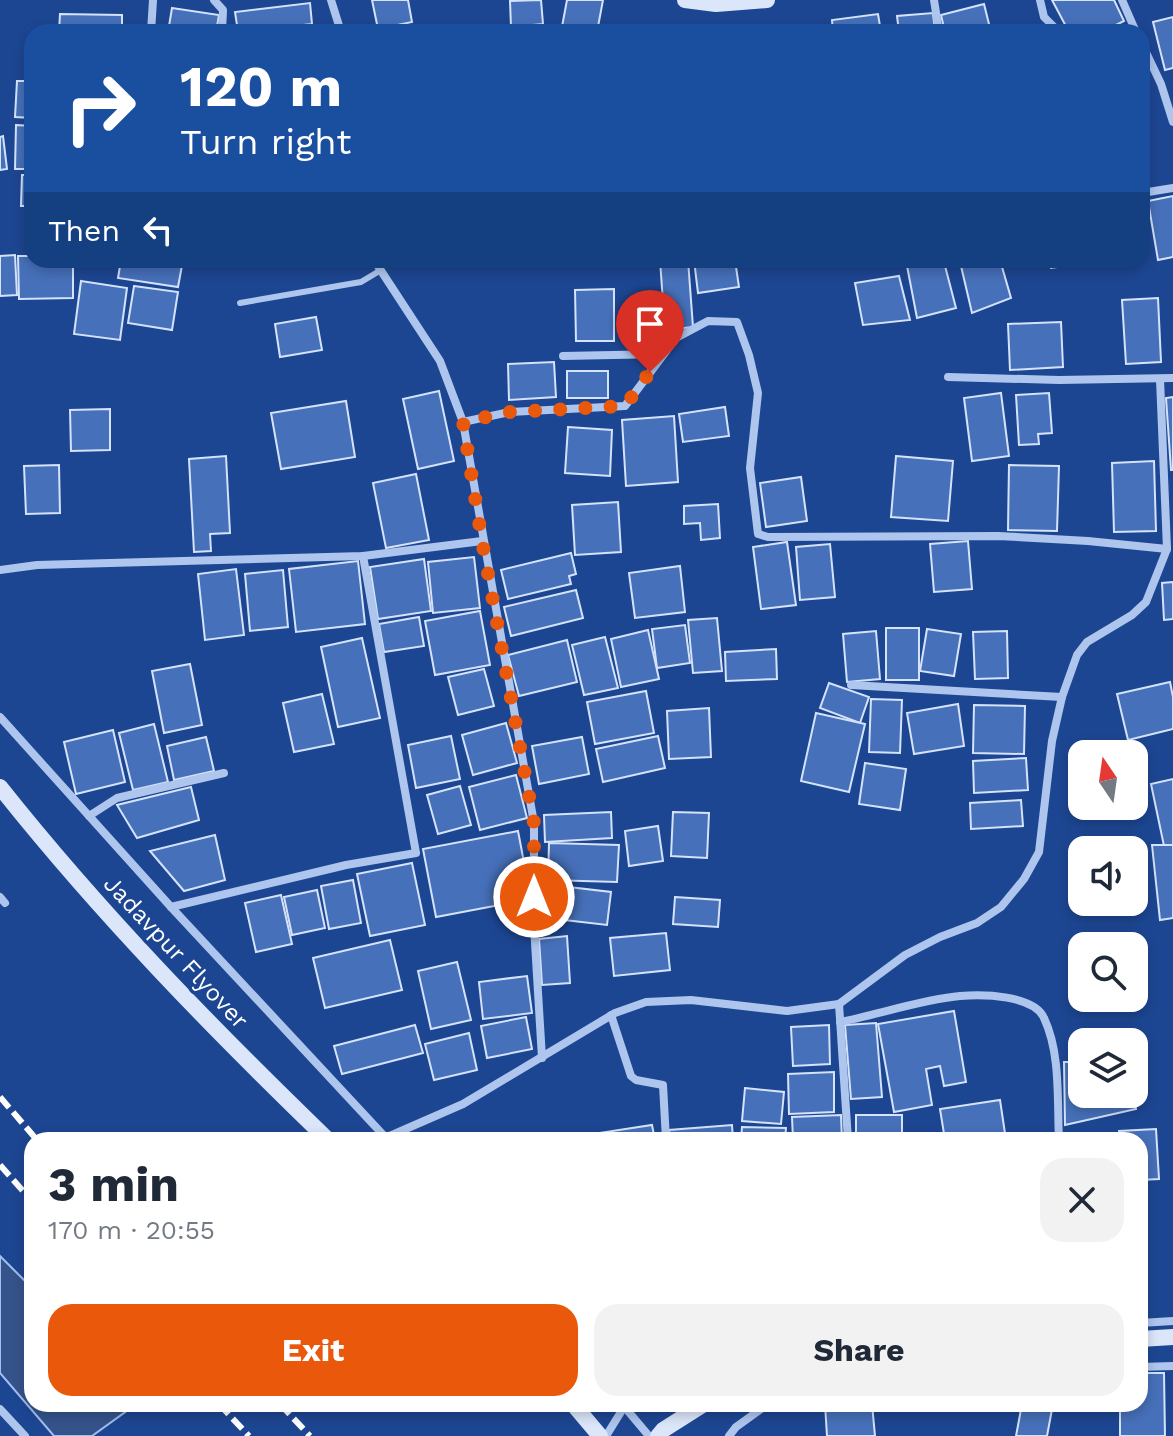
<!DOCTYPE html>
<html lang="en">
<head>
<meta charset="utf-8">
<style>
  body { margin:0; font-family:"Work Sans",sans-serif; background:#f2f2f3; color:#1f2937; height:100vh; display:flex; flex-direction:column; font-size:30px; white-space:nowrap }
  * { box-sizing:border-box; margin:0 }
  p { font-size:26px; color:#747a83 }
  .icon { flex:none; width:44px; height:44px; fill:none; stroke:currentColor; stroke-width:2; stroke-linecap:round; stroke-linejoin:round }
  .map { position:relative; flex:1; overflow:hidden }
  .panel { position:absolute; left:24px; top:1132px; width:1124px; height:280px; display:flex; flex-direction:column; background:#fff; border-radius:24px; box-shadow:0 4px 12px #0003 }
  .panel>* { flex:none }
  .banner { position:absolute; left:24px; top:24px; width:1126px; height:244px; border-radius:24px; box-shadow:0 4px 12px #0003; background:#1a4fa0; color:#fff; overflow:hidden }
  .needle { width:52px; rotate:347deg }
  .tools { position:absolute; left:1068px; top:740px; display:grid; gap:16px }
  .tools a { display:grid; place-items:center; width:80px; height:80px; border-radius:16px; background:#fff; box-shadow:0 4px 12px #0003; font-size:40px }
  .pin { position:absolute; display:grid; place-items:center; width:68px; height:68px; color:#fff; margin:-82px -34px; border-radius:50% 50% 50% 0; rotate:-45deg; box-shadow:0 0 8px #0007 }
  .pin .icon { rotate:45deg }
  .me { position:absolute; width:88px; margin:-44px; rotate:0deg; stroke-linejoin:round; filter:drop-shadow(0 0 6px #0008) }
  .turn { display:flex; align-items:center; gap:28px; height:168px; padding:0 24px; font-size:36px }
  .turn .icon { width:104px; height:104px; stroke-width:2.5 }
  .turn b { display:block; font-size:56px; line-height:68px }
  .then { display:flex; align-items:center; height:76px; padding:0 24px; background:#0003; gap:16px; font-size:30px }
  .round { display:grid; place-items:center; flex:none; width:84px; height:84px; border-radius:24px; background:#f2f2f3 }
  .summary { display:flex; align-items:center; justify-content:space-between; height:136px; padding:0 24px }
  h1 { font-size:48px; font-weight:700; line-height:60px }
  .primary-button { display:flex; gap:16px; margin-top:auto; padding:16px 24px }
  .primary-button a { flex:1; height:92px; border-radius:24px; background:#ea580c; color:#fff; font-size:32px; font-weight:700; line-height:92px; text-align:center }
  .primary-button a+a { background:#f2f2f3; color:#1f2937 }
  .map>svg:first-child { display:block }
  .water { fill:#35538b; stroke:#a1bff0; stroke-width:2 }
  .building { fill:#4670b9; stroke:#d4e2fa; stroke-width:2 }
  .lines { fill:none; stroke-linecap:round; stroke-linejoin:round }
  .service { stroke:#aec6ee; stroke-width:6 }
  .minor { stroke:#aec6ee; stroke-width:8 }
  .secondary { stroke:#dbe6fa; stroke-width:16 }
  .rail { stroke:#fff; stroke-width:6; stroke-dasharray:14 6; stroke-linecap:butt }
  .route { stroke:#ea580c; stroke-width:14; stroke-dasharray:0 25.2 }
  .labels { text-anchor:middle; stroke-width:7; stroke-linejoin:round; paint-order:stroke }
  .street-label { font-size:24px; fill:#fff; stroke:#1d4692 }
</style>
</head>
<body>
<div class="map">
<svg width="1173" height="1436" viewBox="0 0 1173 1436">
  <rect width="100%" height="100%" fill="#1d4692"/>
  <!-- water -->
  <path class="water" d="M0,1256L32,1288V1404L135,1405L92,1436H54L0,1373Z"/>
  <!-- building -->
  <g class="building">
    <path d="M372,0H408L412,22L378,29Z"/>
    <path d="M541,0L543,24L511,27L510,1Z"/>
    <path d="M567,0H603L597,32H561Z"/>
    <path d="M1052,0H1114L1124,21L1102,32H1069Z"/>
    <path d="M310,3L312,24L238,32L235,12Z"/>
    <path d="M984,4L991,32H945L941,15Z"/>
    <path d="M172,8L219,15L216,32H168Z"/>
    <path d="M933,13L935,32H899L897,16Z"/>
    <path d="M60,14L122,15V32H59Z"/>
    <path d="M878,14L881,32H833L832,20Z"/>
    <path d="M1173,17V68L1165,70L1153,22Z"/>
    <path d="M684,25L685,32H648L647,29Z"/>
    <path d="M17,81H32V118L15,117Z"/>
    <path d="M16,125L32,126V169H15Z"/>
    <path d="M3,136L7,169L0,170V137Z"/>
    <path d="M22,175H32V206H21Z"/>
    <path d="M1173,196V257L1158,260L1148,201Z"/>
    <path d="M15,255L17,295L0,296V256Z"/>
    <path d="M18,256H32V260H73V298L19,299Z"/>
    <path d="M121,260H183L178,287L118,278Z"/>
    <path d="M660,260H688L693,327L665,330Z"/>
    <path d="M694,260H735L739,287L698,293Z"/>
    <path d="M975,260H1000L1011,298L972,313L961,266Z"/>
    <path d="M1050,260H1095L1096,262L1051,268Z"/>
    <path d="M944,262L956,308L917,318L907,266Z"/>
    <path d="M899,276L910,320L863,325L855,283Z"/>
    <path d="M81,281L127,288L120,340L74,334Z"/>
    <path d="M134,286L178,292L172,330L128,323Z"/>
    <path d="M614,289V341H576L575,290Z"/>
    <path d="M1158,298L1161,362L1126,364L1122,300Z"/>
    <path d="M316,317L322,350L280,357L275,324Z"/>
    <path d="M1061,322L1063,367L1010,370L1008,324Z"/>
    <path d="M554,362L556,397L509,400L508,364Z"/>
    <rect x="567" y="371" width="41" height="27"/>
    <path d="M439,391L454,461L418,469L403,399Z"/>
    <path d="M1001,393L1009,456L972,461L964,398Z"/>
    <path d="M1049,393L1052,433L1038,434L1039,444L1019,445L1016,395Z"/>
    <path d="M1173,397V470H1171L1166,398Z"/>
    <path d="M346,401L355,457L281,469L271,413Z"/>
    <path d="M725,407L729,436L683,442L679,414Z"/>
    <path d="M110,409V450L71,451L70,410Z"/>
    <path d="M674,416L678,482L626,486L622,420Z"/>
    <path d="M568,427L612,430L610,476L565,473Z"/>
    <path d="M226,456L230,533L210,534L211,551L194,552L189,459Z"/>
    <path d="M896,456L953,461L948,521L891,517Z"/>
    <path d="M1154,461L1156,531L1114,532L1112,463Z"/>
    <path d="M59,465L60,513L26,514L24,466Z"/>
    <path d="M1009,465L1059,466L1057,531L1008,530Z"/>
    <path d="M416,474L429,540L386,548L373,483Z"/>
    <path d="M801,477L807,521L766,527L760,483Z"/>
    <path d="M618,502L621,552L575,555L572,505Z"/>
    <path d="M718,504L720,538L701,540L700,523L684,524V506Z"/>
    <path d="M968,541L972,589L934,592L930,544Z"/>
    <path d="M787,542L796,605L761,609L753,547Z"/>
    <path d="M830,544L835,597L800,600L796,547Z"/>
    <path d="M571,553L576,574L569,576L571,584L508,599L501,570Z"/>
    <path d="M474,557L480,608L433,613L428,562Z"/>
    <path d="M424,559L431,611L378,619L370,567Z"/>
    <path d="M358,561L365,624L296,632L289,569Z"/>
    <path d="M680,566L685,612L635,618L629,573Z"/>
    <path d="M236,569L244,635L205,640L198,574Z"/>
    <path d="M283,570L288,627L250,631L245,574Z"/>
    <path d="M1173,582V619L1164,620L1162,583Z"/>
    <path d="M576,590L583,618L511,636L504,607Z"/>
    <path d="M480,611L490,665L435,675L425,621Z"/>
    <path d="M419,617L424,646L384,652L379,624Z"/>
    <path d="M717,618L722,671L693,673L688,620Z"/>
    <path d="M685,625L690,663L657,668L652,629Z"/>
    <rect x="886" y="628" width="33" height="52"/>
    <path d="M927,629L961,634L954,676L920,671Z"/>
    <path d="M648,630L659,679L621,687L611,639Z"/>
    <path d="M876,631L880,679L847,682L843,634Z"/>
    <path d="M1007,631L1008,678L975,679L973,632Z"/>
    <path d="M605,637L618,688L584,695L572,645Z"/>
    <path d="M362,638L380,718L338,727L321,647Z"/>
    <path d="M567,640L577,682L519,696L508,655Z"/>
    <path d="M776,649L777,679L726,681L725,652Z"/>
    <path d="M190,664L202,725L164,733L152,671Z"/>
    <path d="M484,669L494,706L458,715L448,677Z"/>
    <path d="M1170,682L1173,697V729L1128,740L1117,694Z"/>
    <path d="M829,683L869,697L860,723L820,708Z"/>
    <path d="M646,691L654,733L595,744L587,702Z"/>
    <path d="M322,694L334,744L294,752L283,703Z"/>
    <path d="M871,699L902,700L900,753L869,752Z"/>
    <path d="M958,704L964,746L914,754L907,713Z"/>
    <path d="M974,705L1025,706L1024,754L973,753Z"/>
    <path d="M709,708L711,757L669,759L667,711Z"/>
    <path d="M816,713L865,724L849,792L801,781Z"/>
    <path d="M506,723L517,763L473,775L462,735Z"/>
    <path d="M154,724L168,782L133,790L119,733Z"/>
    <path d="M113,730L125,782L76,794L64,742Z"/>
    <path d="M451,736L460,779L416,788L408,745Z"/>
    <path d="M658,736L665,768L603,782L596,749Z"/>
    <path d="M206,737L214,771L174,780L167,746Z"/>
    <path d="M582,737L589,774L539,784L532,746Z"/>
    <path d="M1026,758L1028,790L974,793L973,761Z"/>
    <path d="M865,763L906,769L900,810L859,804Z"/>
    <path d="M516,775L527,818L480,830L469,787Z"/>
    <path d="M1173,779V845L1164,846L1151,784Z"/>
    <path d="M460,786L471,825L438,834L427,795Z"/>
    <path d="M191,787L199,820L137,838L117,805Z"/>
    <path d="M1021,800L1023,826L971,829L970,803Z"/>
    <path d="M611,812L612,838L545,842L544,815Z"/>
    <path d="M673,812L709,813L707,858L671,856Z"/>
    <path d="M658,826L663,861L629,866L625,831Z"/>
    <path d="M518,831L531,899L436,917L423,849Z"/>
    <path d="M215,835L225,880L184,891L150,851Z"/>
    <path d="M549,843L619,845L617,882L548,880Z"/>
    <path d="M1152,845H1173V918L1160,920Z"/>
    <path d="M412,863L425,925L370,936L357,874Z"/>
    <path d="M353,880L361,923L329,929L321,886Z"/>
    <path d="M543,884L611,892L607,925L539,917Z"/>
    <path d="M317,890L325,928L292,935L284,897Z"/>
    <path d="M281,895L292,944L256,952L245,903Z"/>
    <path d="M675,897L720,900L718,927L673,924Z"/>
    <path d="M666,933L670,970L614,976L610,938Z"/>
    <path d="M567,936L570,983L542,985L539,939Z"/>
    <path d="M390,940L402,990L325,1008L313,958Z"/>
    <path d="M457,962L471,1020L431,1029L418,971Z"/>
    <path d="M527,976L532,1013L483,1019L479,982Z"/>
    <path d="M954,1011L966,1082L944,1086L940,1066L926,1069L932,1105L894,1112L878,1024Z"/>
    <path d="M526,1017L532,1049L487,1058L481,1026Z"/>
    <path d="M876,1023L882,1097L851,1099L845,1025Z"/>
    <path d="M415,1025L423,1053L342,1074L334,1046Z"/>
    <path d="M829,1025L830,1064L793,1066L791,1027Z"/>
    <path d="M469,1033L477,1070L434,1080L425,1044Z"/>
    <path d="M1064,1062H1082V1094H1134L1136,1109L1065,1125Z"/>
    <path d="M834,1072V1112L789,1114L788,1074Z"/>
    <path d="M745,1088L784,1092L781,1124L742,1121Z"/>
    <path d="M1000,1100L1006,1140H945L940,1109Z"/>
    <path d="M841,1115L842,1140H793L792,1117Z"/>
    <rect x="856" y="1115" width="46" height="25"/>
    <path d="M652,1125L655,1140H600L599,1133Z"/>
    <path d="M732,1125L733,1140H670L669,1130Z"/>
    <path d="M742,1127L786,1128L785,1140H741Z"/>
    <path d="M1156,1129L1159,1179L1140,1180V1140H1120L1119,1131Z"/>
    <path d="M1140,1373H1164L1165,1436H1120V1404H1140Z"/>
    <path d="M825,1404H872L875,1436H827Z"/>
    <path d="M1022,1404H1053L1047,1436H1016Z"/>
  </g>
  <g class="lines">
    <!-- service -->
    <path class="service" d="M240,303L361,282L381,270"/>
    <!-- minor -->
    <g class="minor">
      <path d="M214,0L223,10L222,32"/>
      <path d="M331,0L341,32"/>
      <path d="M934,0L939,32"/>
      <path d="M1040,0L1044,17L1059,32"/>
      <path d="M1122,0L1136,32"/>
      <path d="M151,32L153,0"/>
      <path d="M1142,44L1161,84L1173,122"/>
      <path d="M1142,193L1173,188"/>
      <path d="M374,260L440,361L463,422L534,823V926L542,1058"/>
      <path d="M563,356L663,354"/>
      <path d="M948,377L1059,380L1173,378"/>
      <path d="M463,422L510,412L625,406L676,338L708,321L737,322L749,355L758,393L750,468L758,534L768,537L998,536L1088,541L1167,549"/>
      <path d="M0,570L37,565L363,556L482,541"/>
      <path d="M851,685L1062,697"/>
      <path d="M0,717L171,907L387,1139"/>
      <path d="M89,816L117,798L224,773"/>
      <path d="M0,897L5,903"/>
      <path d="M171,907L346,865L416,853L363,556"/>
      <path d="M839,1004L848,1140"/>
      <path d="M611,1015L631,1076L636,1080L663,1085L666,1140"/>
      <path d="M840,1022C876,1015 924,999 960,996C983,994 1034,995 1044,1018C1061,1054 1057,1101 1059,1140"/>
      <path d="M385,1138L463,1104L615,1013L646,1002L691,1000L787,1011L839,1004L905,955L940,937L977,923L1001,907L1024,879L1039,852L1052,741L1062,697L1077,655L1087,642L1132,615L1146,602L1167,549L1160,379"/>
      <path d="M1140,1323L1173,1321"/>
      <path d="M1140,1367L1173,1366"/>
      <path d="M622,1404L649,1436"/>
      <path d="M0,1409L25,1436"/>
      <path d="M606,1436L624,1407L630,1404"/>
      <path d="M729,1436L736,1427L768,1404"/>
    </g>
    <!-- secondary -->
    <g class="secondary">
      <path d="M685,0L716,4L767,0"/>
      <path d="M0,787C100,913 212,1028 328,1140"/>
      <path d="M1140,1339L1173,1337"/>
      <path d="M573,1404L600,1436"/>
      <path d="M658,1436L663,1430L704,1404"/>
    </g>
    <!-- rail -->
    <g class="rail">
      <path d="M0,1097L37,1140"/>
      <path d="M0,1165L32,1201"/>
      <path d="M219,1404L249,1436"/>
      <path d="M280,1404L310,1436"/>
    </g>
  </g>
  <g class="lines">
    <!-- route -->
    <path class="route" d="M534,897V823L482,541L463,422L510,412L625,406L650,372"/>
  </g>
  <g class="labels">
    <!-- street labels -->
    <g class="street-label">
      <text transform="translate(176 952) rotate(47)" y="8">Jadavpur Flyover</text>
    </g>
  </g>
</svg>
<div class="tools">
<a><svg class="needle" viewBox="-14 -14 28 28"><path d="M0-13l5 13h-10z" fill="#e53935"/><path d="M0 13l5-13h-10z" fill="#747a83"/></svg></a>
<a><svg class="icon" aria-label="sound" viewBox="0 0 24 24"><path d="M4 9h4l5-4v14l-5-4H4zM17 9q2 3 0 6"/></svg></a>
<a><svg class="icon" aria-label="search" viewBox="0 0 24 24"><circle cx="10" cy="10" r="6"/><path d="M15 15l6 6"/></svg></a>
<a><svg class="icon" aria-label="layers" viewBox="0 0 24 24"><path d="M12 4l9 5-9 5-9-5zM3 14l9 5 9-5"/></svg></a>
</div>
<div class="pin" style="left:650px;top:372px;background:#d93025"><svg class="icon" aria-label="arrive" viewBox="0 0 24 24"><path d="M6 21V4h12l-3 4 3 4H6"/></svg></div>
<svg class="me" style="left:534px;top:897px" viewBox="-20 -20 40 40"><circle r="17" fill="#ea580c" stroke="#fff" stroke-width="3"/><path d="M0-11L8 9 0 5-8 9z" fill="#fff"/></svg>
<div class="banner">
<div class="turn"><svg class="icon" aria-label="right" viewBox="0 0 24 24"><path d="M7 20v-9h11M14 6l5 5-5 5"/></svg><div><b>120 m</b>Turn right</div></div>
<div class="then">Then<svg class="icon" aria-label="left" viewBox="0 0 24 24"><path d="M17 20v-9H6M10 6l-5 5 5 5"/></svg></div>
</div>
<section class="panel">
<div class="summary"><div><h1>3 min</h1><p>170 m · 20:55</p></div><a class="round"><svg class="icon" aria-label="close" viewBox="0 0 24 24"><path d="M6 6l12 12M18 6L6 18"/></svg></a></div>
<div class="primary-button"><a>Exit</a><a>Share</a></div>
</section>
</div>
</body>
</html>
